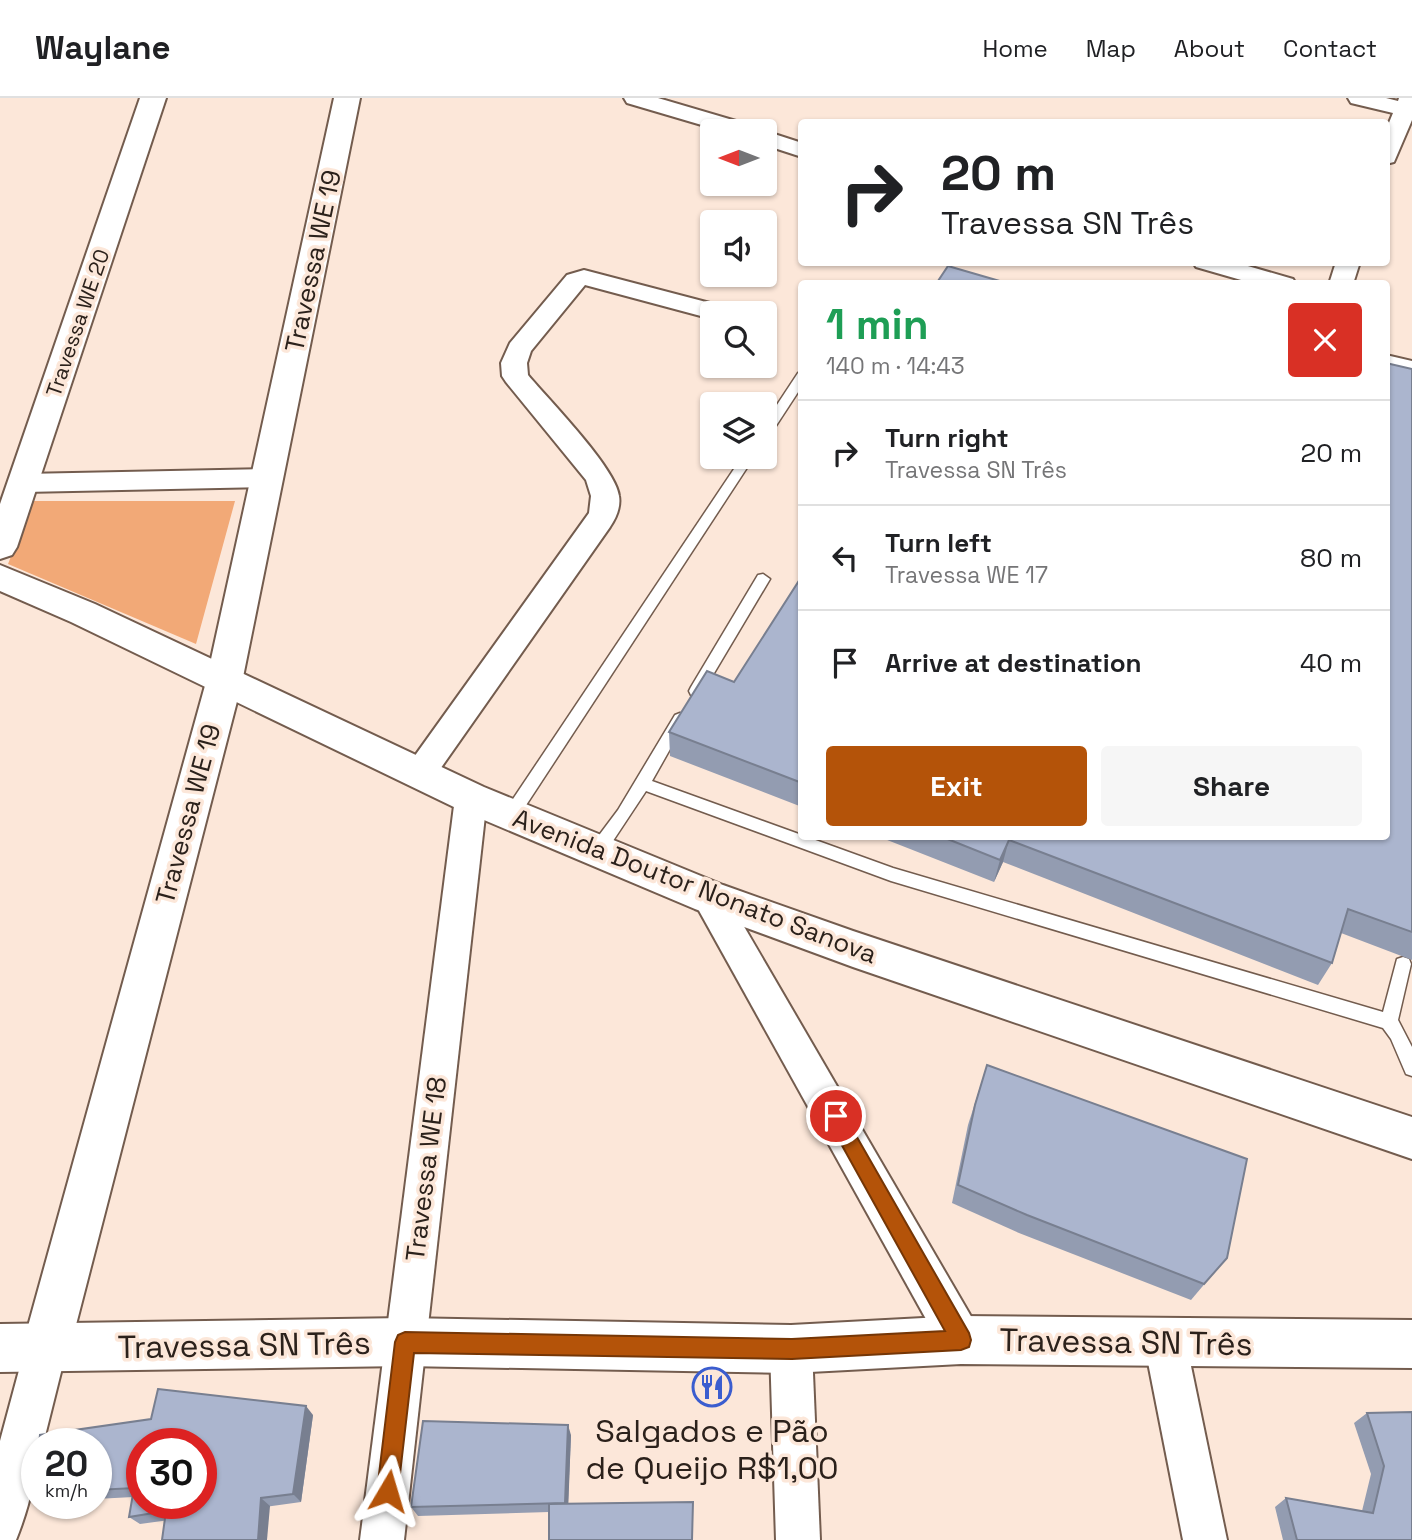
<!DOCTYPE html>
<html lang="en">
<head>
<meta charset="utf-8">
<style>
  body { margin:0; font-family:"Space Grotesk",sans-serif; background:#f6f6f6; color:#202124; height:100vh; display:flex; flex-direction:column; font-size:26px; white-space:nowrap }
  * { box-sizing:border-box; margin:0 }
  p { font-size:23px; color:#757577 }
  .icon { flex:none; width:38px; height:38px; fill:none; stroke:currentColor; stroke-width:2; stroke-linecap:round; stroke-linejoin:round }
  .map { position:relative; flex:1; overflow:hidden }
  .details { position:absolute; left:798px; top:182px; width:592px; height:560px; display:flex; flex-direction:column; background:#fff; border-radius:7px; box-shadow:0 2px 5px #0004 }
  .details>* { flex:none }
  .top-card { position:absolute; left:798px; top:21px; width:592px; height:147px; border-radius:7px; box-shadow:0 2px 5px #0004; background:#fff; color:#202124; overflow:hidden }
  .needle { width:46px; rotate:270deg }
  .tools { position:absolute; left:700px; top:21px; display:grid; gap:14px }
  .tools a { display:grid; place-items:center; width:77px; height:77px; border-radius:7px; background:#fff; box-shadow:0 2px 5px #0004; font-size:35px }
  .speed { position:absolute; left:21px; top:1330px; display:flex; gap:14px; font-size:35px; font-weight:700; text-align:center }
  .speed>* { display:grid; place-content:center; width:91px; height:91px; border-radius:50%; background:#fff; box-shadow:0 2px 5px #0004; line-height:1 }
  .speed small { font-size:18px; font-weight:400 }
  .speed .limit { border:10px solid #d22; background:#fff; color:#111 }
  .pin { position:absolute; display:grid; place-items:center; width:60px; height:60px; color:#fff; margin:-30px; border:4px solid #fff; border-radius:50%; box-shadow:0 2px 7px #0007 }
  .me { position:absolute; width:77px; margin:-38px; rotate:7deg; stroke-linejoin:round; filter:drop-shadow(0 0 5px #0008) }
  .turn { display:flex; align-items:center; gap:24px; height:147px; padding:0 28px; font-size:32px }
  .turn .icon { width:91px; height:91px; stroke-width:2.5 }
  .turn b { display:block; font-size:49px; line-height:60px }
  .round { display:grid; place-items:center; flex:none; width:74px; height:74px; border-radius:7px; background:#f6f6f6 }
  .summary { display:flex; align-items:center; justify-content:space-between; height:119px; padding:0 28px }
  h1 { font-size:42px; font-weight:700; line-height:52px; color:#1e9e55 }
  .button { display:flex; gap:14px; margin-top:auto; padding:14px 28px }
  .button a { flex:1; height:80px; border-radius:7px; background:#b45309; color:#fff; font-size:28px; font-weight:700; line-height:80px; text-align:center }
  .button a+a { background:#f6f6f6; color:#202124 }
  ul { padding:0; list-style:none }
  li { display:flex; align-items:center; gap:21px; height:105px; padding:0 28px; border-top:2px solid #e0e0e0 }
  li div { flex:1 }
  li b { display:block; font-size:26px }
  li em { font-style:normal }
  header { display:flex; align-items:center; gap:42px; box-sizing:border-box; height:98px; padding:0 35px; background:#fff; border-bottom:2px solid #e0e0e0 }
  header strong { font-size:33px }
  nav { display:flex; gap:38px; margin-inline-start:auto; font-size:24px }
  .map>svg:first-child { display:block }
  .green { fill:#f2a977 }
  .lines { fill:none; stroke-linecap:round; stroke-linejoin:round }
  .lane-casing { stroke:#735c4e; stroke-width:3 }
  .street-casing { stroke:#735c4e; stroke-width:4 }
  .secondary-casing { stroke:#735c4e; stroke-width:4 }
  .primary-casing { stroke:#735c4e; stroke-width:4 }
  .lane { fill:#fff; fill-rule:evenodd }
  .street { fill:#fff; fill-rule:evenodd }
  .secondary { fill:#fff; fill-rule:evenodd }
  .primary { fill:#fff; fill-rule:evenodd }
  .wall { fill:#939cb1 }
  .shaded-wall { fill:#787f90 }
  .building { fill:#abb5ce; stroke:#787f90; stroke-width:2; fill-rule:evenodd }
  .route { fill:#b45309; stroke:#753606; stroke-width:2 }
  .labels { text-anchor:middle; stroke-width:7; stroke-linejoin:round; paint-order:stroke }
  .far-street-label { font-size:21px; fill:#2b211b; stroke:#fce7d9 }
  .street-label { font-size:26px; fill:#2b211b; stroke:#fce7d9 }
  .near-street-label { font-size:32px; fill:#2b211b; stroke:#fce7d9 }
  .near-poi-label { font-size:32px; fill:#2b211b; stroke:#fce7d9 }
</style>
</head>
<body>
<header>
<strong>Waylane</strong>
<nav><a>Home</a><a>Map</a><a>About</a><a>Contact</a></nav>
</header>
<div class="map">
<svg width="1412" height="1442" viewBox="0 0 1412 1442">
  <rect width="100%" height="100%" fill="#fce7d9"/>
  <!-- green -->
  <path class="green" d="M33,403H235L196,546L8,466Z"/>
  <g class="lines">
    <defs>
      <g id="lane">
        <path d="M802,274V288L770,337L765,338V325L798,275Z"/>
        <path d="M742,359H754L517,721H505L503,717L505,713Z"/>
        <path d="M763,476L770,481L701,597H691L689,593L691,589L758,477Z"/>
        <path d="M680,615L687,621L652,683L893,770L1383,914L1397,861L1403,859L1409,861L1411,866L1398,922L1412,949V978L1406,976L1391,941L1383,930L891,783L646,693L603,758H591L589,753L591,748L618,712L675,617Z"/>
      </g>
      <g id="street">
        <path d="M624,0H658L753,28L756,33H722L627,5Z"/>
        <path d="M1348,0H1386L1398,3L1399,0H1412V22L1394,64L1386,66V32L1393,15L1351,5Z"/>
        <path d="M765,33L802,45V59L765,47Z"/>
        <path d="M1193,164H1234L1293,181L1296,186H1255L1196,169Z"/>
        <path d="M1336,164H1360L1353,186H1329Z"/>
        <path d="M584,172L729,210L733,215H712V221L585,187L531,253L527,265L528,277C548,301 616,370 619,398C621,409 616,420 610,429L431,684L420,688L409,684L404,675L409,666L589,415L591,398L586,382L506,284L502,278L501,265L510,245L567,177Z"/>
        <path d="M1386,257L1412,263V279L1386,273Z"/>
        <path d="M268,371L278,373L282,380L278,387L268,389L24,394L14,392L10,385L14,378L24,376Z"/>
        <path d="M471,687L483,691L487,700L404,1442H360L455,700L459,691Z"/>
        <path d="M709,785L721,789L976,1227L982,1242L976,1257L961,1263L946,1257L697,809L692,799L697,789Z"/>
        <path d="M1165,1223L1180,1229L1186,1244L1227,1442H1183L1144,1244L1150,1229Z"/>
        <path d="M46,1229L61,1235L67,1250L43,1346H37C37,1378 28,1412 16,1442H0V1343L25,1250L31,1235Z"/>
        <path d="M791,1230L806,1236L812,1251L820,1442H776L770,1251L776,1236Z"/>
      </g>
      <g id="secondary">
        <path d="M140,0H166L17,449L12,457L0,461V406Z"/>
        <path d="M334,0H360L242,584L70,1250L63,1267L46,1274L29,1267L22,1250L206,584Z"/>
      </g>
      <g id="primary">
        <path d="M0,467L95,506L484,689L723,787L853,833L1412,1019V1061L853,869L695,811L458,711L71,524L0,493Z"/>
        <path d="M961,1218L1412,1222V1270L961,1266L791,1275L405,1268L0,1274V1226L405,1220L791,1227Z"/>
      </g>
    </defs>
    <!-- lane casing -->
    <use href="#lane" class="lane-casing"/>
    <!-- street casing -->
    <use href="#street" class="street-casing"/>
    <!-- secondary casing -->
    <use href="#secondary" class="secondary-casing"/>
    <!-- primary casing -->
    <use href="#primary" class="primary-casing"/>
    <!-- lane -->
    <use href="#lane" class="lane"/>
    <!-- street -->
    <use href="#street" class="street"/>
    <!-- secondary -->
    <use href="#secondary" class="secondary"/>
    <!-- primary -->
    <use href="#primary" class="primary"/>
  </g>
  <!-- wall -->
  <g class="wall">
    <path d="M1412,271V862L1341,835L1332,865L1318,887L1003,764L994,784L877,738H1386Z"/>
    <path d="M802,478V709L670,658L669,634L734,584Z"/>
    <path d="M987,967L1213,1176L1191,1202L1019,1135L952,1105L968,1027Z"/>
    <path d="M1367,1315L1412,1442H1283L1275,1409L1286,1400L1362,1413L1371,1376L1354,1325Z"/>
    <path d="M313,1317L301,1404L140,1426L129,1419L133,1399L96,1401V1346L151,1321Z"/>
    <path d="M571,1337L568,1406L549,1414L418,1418L411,1409Z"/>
  </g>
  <!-- shaded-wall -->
  <g class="shaded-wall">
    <path d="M1009,742L1003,764L994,784L1000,762Z"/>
    <path d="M306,1308L313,1317L301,1404L293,1396Z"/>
    <path d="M568,1327L571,1337L568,1414L565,1405Z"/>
    <path d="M261,1400L270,1408L267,1442H258Z"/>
  </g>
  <!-- building -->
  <g class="building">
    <path d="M948,168L1010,186H936Z"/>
    <path d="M1386,265L1412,271V834L1348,811L1332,865L1009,742L1000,762L940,738H1386Z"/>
    <path d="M802,478V685L669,634L707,573L734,584Z"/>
    <path d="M987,967L1247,1061L1227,1160L1204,1186L1027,1117L958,1087L975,1007Z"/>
    <path d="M158,1291L306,1308L293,1396L261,1400L258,1442H162L166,1413L129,1419L134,1390L96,1392V1346H39L40,1337L151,1321ZM142,1346H201V1405H142Z"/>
    <path d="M1412,1314V1442H1297L1286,1400L1373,1415L1384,1368L1367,1315Z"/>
    <path d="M423,1323L568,1327L565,1405L411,1409Z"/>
    <path d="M37,1357V1395H31Z"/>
    <path d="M693,1404L692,1442H549V1406Z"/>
  </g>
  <!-- route -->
  <path class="route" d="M836,1010L842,1013L969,1235L971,1242L969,1249L961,1252L792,1261L414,1255L398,1393L395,1400L388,1403L380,1400L377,1393L395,1244L398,1237L405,1234L792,1241L945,1233L829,1024L827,1018L829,1013Z"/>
  <!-- icons -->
  <defs>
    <symbol id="restaurant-ring" viewBox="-11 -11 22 22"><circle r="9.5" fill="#fce7d9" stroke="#3b5dcf" stroke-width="1.5"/><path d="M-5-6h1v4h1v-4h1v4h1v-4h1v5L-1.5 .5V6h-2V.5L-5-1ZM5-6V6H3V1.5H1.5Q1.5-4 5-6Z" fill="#3b5dcf"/></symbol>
  </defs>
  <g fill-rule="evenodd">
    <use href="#restaurant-ring" x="690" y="1267" width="44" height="44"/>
  </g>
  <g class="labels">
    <!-- far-street labels -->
    <g class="far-street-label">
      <text transform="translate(78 225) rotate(-71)" y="7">Travessa WE 20</text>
    </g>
    <!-- street labels -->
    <g class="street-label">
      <text transform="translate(313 163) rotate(-78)" y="9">Travessa WE 19</text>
      <text transform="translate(188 716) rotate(-75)" y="9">Travessa WE 19</text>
      <text transform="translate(695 788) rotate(21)" y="9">Avenida Doutor Nonato Sanova</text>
      <text transform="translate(426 1071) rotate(-83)" y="9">Travessa WE 18</text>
    </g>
    <!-- near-street labels -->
    <g class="near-street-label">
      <text transform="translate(1126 1244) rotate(1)" y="11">Travessa SN Três</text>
      <text transform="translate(244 1247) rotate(-1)" y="11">Travessa SN Três</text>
    </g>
    <!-- near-poi labels -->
    <g class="near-poi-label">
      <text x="712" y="1344">Salgados e Pão<tspan x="712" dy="37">de Queijo R$1,00</tspan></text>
    </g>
  </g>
</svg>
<div class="tools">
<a><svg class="needle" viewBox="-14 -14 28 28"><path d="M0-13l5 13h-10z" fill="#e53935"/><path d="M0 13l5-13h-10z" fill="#757577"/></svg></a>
<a><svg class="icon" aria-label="sound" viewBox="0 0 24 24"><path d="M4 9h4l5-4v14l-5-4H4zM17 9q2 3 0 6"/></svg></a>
<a><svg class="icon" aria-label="search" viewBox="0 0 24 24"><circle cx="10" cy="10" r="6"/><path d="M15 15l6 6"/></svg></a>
<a><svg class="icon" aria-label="layers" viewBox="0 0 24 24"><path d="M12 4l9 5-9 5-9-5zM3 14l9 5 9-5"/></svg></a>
</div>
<div class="speed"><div>20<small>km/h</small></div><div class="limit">30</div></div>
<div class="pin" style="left:836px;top:1018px;background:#d93025"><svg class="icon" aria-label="arrive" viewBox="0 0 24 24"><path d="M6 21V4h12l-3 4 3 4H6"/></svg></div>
<svg class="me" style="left:388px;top:1393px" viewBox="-20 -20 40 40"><path d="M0-17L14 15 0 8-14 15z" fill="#b45309" stroke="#fff" stroke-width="4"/></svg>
<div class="top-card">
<div class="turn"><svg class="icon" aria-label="right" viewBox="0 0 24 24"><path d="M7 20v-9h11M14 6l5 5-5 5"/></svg><div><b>20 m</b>Travessa SN Três</div></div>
</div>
<section class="details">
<div class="summary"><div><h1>1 min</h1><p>140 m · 14:43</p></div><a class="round" style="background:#d93025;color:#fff"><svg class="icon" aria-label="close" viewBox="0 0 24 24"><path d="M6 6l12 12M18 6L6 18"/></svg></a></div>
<ul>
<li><svg class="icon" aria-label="right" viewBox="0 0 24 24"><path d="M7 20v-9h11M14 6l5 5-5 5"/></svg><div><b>Turn right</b><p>Travessa SN Três</p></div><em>20 m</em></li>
<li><svg class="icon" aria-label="left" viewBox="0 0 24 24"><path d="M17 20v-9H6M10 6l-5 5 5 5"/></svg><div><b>Turn left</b><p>Travessa WE 17</p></div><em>80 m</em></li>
<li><svg class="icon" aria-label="arrive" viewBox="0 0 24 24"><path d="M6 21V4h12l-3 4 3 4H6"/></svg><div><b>Arrive at destination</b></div><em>40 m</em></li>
</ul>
<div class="button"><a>Exit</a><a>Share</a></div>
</section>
</div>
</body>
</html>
